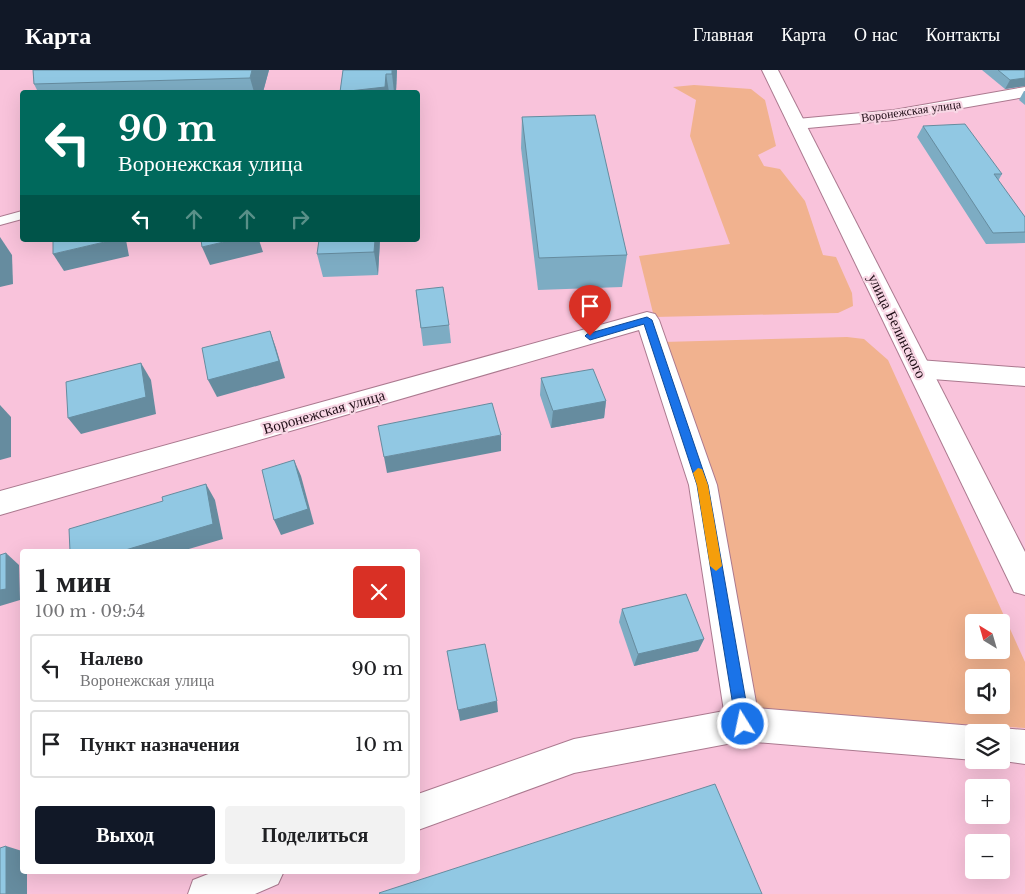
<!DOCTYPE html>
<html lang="ru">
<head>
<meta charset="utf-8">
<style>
  body { margin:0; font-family:"Libre Baskerville",serif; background:#f2f2f2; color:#202124; height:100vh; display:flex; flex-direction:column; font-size:19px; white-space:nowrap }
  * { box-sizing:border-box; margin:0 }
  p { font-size:16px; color:#757577 }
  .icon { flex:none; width:28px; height:28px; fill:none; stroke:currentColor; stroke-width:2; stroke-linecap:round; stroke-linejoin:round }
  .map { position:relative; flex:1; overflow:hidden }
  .panel { position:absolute; left:20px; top:479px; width:400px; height:325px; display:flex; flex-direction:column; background:#fff; border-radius:5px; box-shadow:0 5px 20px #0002 }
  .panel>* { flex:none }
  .hud { position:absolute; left:20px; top:20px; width:400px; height:152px; border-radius:5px; box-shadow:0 5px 20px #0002; background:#00695c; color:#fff; overflow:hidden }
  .needle { width:32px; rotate:323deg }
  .buttons { position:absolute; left:965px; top:544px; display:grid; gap:10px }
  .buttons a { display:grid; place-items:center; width:45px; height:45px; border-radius:5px; background:#fff; box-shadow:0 5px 20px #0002; font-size:25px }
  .pin { position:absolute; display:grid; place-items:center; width:42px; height:42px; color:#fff; margin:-51px -21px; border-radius:50% 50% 50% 0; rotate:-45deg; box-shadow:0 0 5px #0007 }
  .pin .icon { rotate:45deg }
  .me { position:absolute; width:55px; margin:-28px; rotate:350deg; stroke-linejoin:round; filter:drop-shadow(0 0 4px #0008) }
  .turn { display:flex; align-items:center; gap:18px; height:105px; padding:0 15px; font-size:22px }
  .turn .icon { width:65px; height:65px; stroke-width:2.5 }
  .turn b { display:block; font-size:35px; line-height:42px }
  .lanes { display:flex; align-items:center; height:48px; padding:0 15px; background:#0003; justify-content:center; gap:25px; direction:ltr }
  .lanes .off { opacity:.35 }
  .round { display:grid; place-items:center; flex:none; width:52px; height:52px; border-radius:5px; background:#f2f2f2 }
  .summary { display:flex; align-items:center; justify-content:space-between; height:85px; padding:0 15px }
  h1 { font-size:30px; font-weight:700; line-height:38px }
  .button { display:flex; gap:10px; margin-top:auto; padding:10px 15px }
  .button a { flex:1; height:58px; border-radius:5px; background:#111827; color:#fff; font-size:20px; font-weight:700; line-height:58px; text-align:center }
  .button a+a { background:#f2f2f2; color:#202124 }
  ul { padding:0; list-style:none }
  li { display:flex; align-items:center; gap:15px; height:68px; margin:0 10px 8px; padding:0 5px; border:2px solid #e0e0e0; border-radius:5px }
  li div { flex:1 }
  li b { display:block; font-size:19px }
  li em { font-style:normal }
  header { display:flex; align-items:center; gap:30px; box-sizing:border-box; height:70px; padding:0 25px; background:#111827; color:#fff }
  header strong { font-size:24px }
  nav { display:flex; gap:28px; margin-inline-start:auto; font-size:18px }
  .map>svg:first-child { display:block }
  .green { fill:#f1b28f; fill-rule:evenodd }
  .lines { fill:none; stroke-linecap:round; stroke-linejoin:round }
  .lane-casing { stroke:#ab798f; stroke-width:2 }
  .street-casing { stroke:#ab798f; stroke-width:2 }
  .primary-casing { stroke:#ab798f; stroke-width:2 }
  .lane { fill:#fff; fill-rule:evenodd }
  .street { fill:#fff; fill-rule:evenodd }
  .primary { fill:#fff; fill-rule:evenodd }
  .wall { fill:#7dacc3 }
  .shaded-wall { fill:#668c9f }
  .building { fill:#91c8e3; stroke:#668c9f }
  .route { fill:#1a73e8; stroke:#114b97 }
  .slow { fill:#f59e0b }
  .labels { text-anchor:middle; stroke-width:4.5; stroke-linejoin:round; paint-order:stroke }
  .far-street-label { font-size:12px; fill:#1f0d16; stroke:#f8d7e5 }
  .street-label { font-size:15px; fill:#1f0d16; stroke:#f8d7e5 }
</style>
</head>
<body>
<header>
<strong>Карта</strong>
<nav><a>Главная</a><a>Карта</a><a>О нас</a><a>Контакты</a></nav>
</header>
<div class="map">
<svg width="1025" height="824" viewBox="0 0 1025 824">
  <rect width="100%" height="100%" fill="#f9c3db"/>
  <!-- green -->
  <g class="green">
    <path d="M694,15L751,19L765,30L776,76L758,85L764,96L780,99L805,131L823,185L836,187L852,223L853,236L838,243L654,247L639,186L730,174L690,66L696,30L673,17Z"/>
    <path d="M847,267L864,269L888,290L1025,592V658L754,642L663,272ZM974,552H1001V580H974ZM974,608H1001V635H974Z"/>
  </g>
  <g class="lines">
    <defs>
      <path id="lane" d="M22,141V149L0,155V147Z"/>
      <g id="street">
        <path d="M1025,17V27L894,50L797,59L791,58L788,54L791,50L797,49L894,40Z"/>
        <path d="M647,242L655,244L659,250L717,415L757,638L974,656L987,662H974V690L743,671L574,703L418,760V724L574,669L724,641L689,415L639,260L0,445V421Z"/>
        <path d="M919,290L1025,298V316L919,308L910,305L907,299L910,293Z"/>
        <path d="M1001,658L1025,660V694L996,690H1001V662H990Z"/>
        <path d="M216,801H284L278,814L255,824H188L193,810Z"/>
      </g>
      <path id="primary" d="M762,0H778L1025,482V525L1014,522Z"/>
    </defs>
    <!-- lane casing -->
    <use href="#lane" class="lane-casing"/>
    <!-- street casing -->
    <use href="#street" class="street-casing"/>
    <!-- primary casing -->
    <use href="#primary" class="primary-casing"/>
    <!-- lane -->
    <use href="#lane" class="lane"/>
    <!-- street -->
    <use href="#street" class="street"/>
    <!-- primary -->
    <use href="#primary" class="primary"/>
  </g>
  <!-- wall -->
  <g class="wall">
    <path d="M33,0H269L263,22H38L34,14Z"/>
    <path d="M343,0H397L396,22H340Z"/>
    <path d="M982,0H1025V16L1005,19Z"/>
    <path d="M1024,21H1025V35L1019,30Z"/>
    <path d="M522,47L627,185L622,217L538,220L521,78Z"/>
    <path d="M923,56L1002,104L998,111L1025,147V173L986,174L917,67Z"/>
    <path d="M380,170L378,205L323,207L317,184Z"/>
    <path d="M416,220L449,255L451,273L423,276Z"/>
    <path d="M541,308L606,331L604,348L551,358L540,325Z"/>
    <path d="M622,539L704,569L698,581L634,596L619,552Z"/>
  </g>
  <!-- shaded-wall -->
  <g class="shaded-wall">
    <path d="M252,0H269L263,22H254L250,8Z"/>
    <path d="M392,0H397L396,22H394L392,4Z"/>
    <path d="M386,4L389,22H340Z"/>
    <path d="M1025,8V16L1005,19L1010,10Z"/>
    <path d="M0,167L12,185L13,214L0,217Z"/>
    <path d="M113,170H126L129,186L64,201L53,184Z"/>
    <path d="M232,170H259L263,182L210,195L202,177Z"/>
    <path d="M375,170H380L378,205L374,182Z"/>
    <path d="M270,261L276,278L285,308L217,327L208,310Z"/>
    <path d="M141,293L151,310L156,344L81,364L68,348Z"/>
    <path d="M606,331L604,348L551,358L553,341Z"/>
    <path d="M0,335L11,347V387L0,390Z"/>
    <path d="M501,365V381L387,403L384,387Z"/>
    <path d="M294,390L301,406L314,454L281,465L274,450Z"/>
    <path d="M206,414L215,430L223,469L182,481H122Z"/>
    <path d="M6,483L19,495L20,530L0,536V520Z"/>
    <path d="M704,569L698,581L634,596L638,584Z"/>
    <path d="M497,631L498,642L460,651L458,640Z"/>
    <path d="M6,776L22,781V801H27V824H6Z"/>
  </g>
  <!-- building -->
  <g class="building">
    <path d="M33,0H252L250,8L34,14Z"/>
    <path d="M343,0H392V4H386L385,17L340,22Z"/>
    <path d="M998,0H1025V8L1010,10Z"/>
    <path d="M595,45L627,185L539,188L522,47Z"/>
    <path d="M965,54L1002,104H994L1025,147V162L993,163L923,56Z"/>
    <path d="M53,170H113L53,184Z"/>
    <path d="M201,170H232L202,177Z"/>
    <path d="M319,170H375L374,182L317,184Z"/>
    <path d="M443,217L449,255L421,258L416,220Z"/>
    <path d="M270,261L279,291L208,310L202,278Z"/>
    <path d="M141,293L146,327L68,348L66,312Z"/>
    <path d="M593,299L606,331L553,341L541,308Z"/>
    <path d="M492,333L501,365L384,387L378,356Z"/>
    <path d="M294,390L308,439L274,450L262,400Z"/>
    <path d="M206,414L213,454L122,481H70L69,459L163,431L162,427Z"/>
    <path d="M6,483V519L0,520V485Z"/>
    <path d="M686,524L704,569L638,584L622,539Z"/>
    <path d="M485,574L497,631L458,640L447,581Z"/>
    <path d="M715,714L762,824H380L379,823Z"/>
    <path d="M6,776V824H0V778Z"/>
  </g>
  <!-- route -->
  <path class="route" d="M647,247L652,250L708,415L750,654L748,659L743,661L738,659L736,654L697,415L644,254L590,270L585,266L587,264Z"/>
  <!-- slow -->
  <path class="slow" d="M698,398L702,399L708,415L722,496L716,501L710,496L697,415L693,403Z"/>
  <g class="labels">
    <!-- far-street labels -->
    <g class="far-street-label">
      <text transform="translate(911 41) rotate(-8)" y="4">Воронежская улица</text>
    </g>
    <!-- street labels -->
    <g class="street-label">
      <text transform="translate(897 256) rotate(64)" y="5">улица Белинского</text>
      <text transform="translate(324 342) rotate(-16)" y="5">Воронежская улица</text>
    </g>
  </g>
</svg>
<div class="buttons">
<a><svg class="needle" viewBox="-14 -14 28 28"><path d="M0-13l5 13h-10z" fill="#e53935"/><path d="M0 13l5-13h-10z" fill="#757577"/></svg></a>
<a><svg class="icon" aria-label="sound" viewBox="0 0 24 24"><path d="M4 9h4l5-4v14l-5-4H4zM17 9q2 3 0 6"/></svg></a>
<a><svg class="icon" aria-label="layers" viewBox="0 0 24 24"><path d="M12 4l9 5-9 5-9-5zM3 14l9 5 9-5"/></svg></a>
<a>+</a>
<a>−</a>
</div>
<div class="pin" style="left:590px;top:266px;background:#d93025"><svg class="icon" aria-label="arrive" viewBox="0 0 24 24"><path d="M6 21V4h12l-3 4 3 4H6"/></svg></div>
<svg class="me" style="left:743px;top:654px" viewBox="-20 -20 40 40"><circle r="17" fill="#1a73e8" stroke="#fff" stroke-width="3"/><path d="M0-11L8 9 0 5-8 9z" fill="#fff"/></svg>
<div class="hud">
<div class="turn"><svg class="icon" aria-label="left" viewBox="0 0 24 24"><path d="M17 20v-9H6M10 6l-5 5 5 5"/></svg><div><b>90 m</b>Воронежская улица</div></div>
<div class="lanes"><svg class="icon" aria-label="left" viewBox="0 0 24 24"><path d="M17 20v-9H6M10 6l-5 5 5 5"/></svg><svg class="icon off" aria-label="ahead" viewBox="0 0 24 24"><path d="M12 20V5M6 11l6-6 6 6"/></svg><svg class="icon off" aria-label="ahead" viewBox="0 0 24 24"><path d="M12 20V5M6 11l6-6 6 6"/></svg><svg class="icon off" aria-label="right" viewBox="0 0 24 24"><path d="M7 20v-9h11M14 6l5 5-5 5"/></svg></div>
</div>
<section class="panel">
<div class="summary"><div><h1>1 мин</h1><p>100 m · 09:54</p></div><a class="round" style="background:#d93025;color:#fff"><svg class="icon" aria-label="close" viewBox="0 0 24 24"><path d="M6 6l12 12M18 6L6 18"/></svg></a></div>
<ul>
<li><svg class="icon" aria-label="left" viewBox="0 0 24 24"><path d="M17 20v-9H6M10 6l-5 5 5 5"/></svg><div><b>Налево</b><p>Воронежская улица</p></div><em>90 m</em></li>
<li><svg class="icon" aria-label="arrive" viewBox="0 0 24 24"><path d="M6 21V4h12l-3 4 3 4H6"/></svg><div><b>Пункт назначения</b></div><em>10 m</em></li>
</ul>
<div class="button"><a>Выход</a><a>Поделиться</a></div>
</section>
</div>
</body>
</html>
